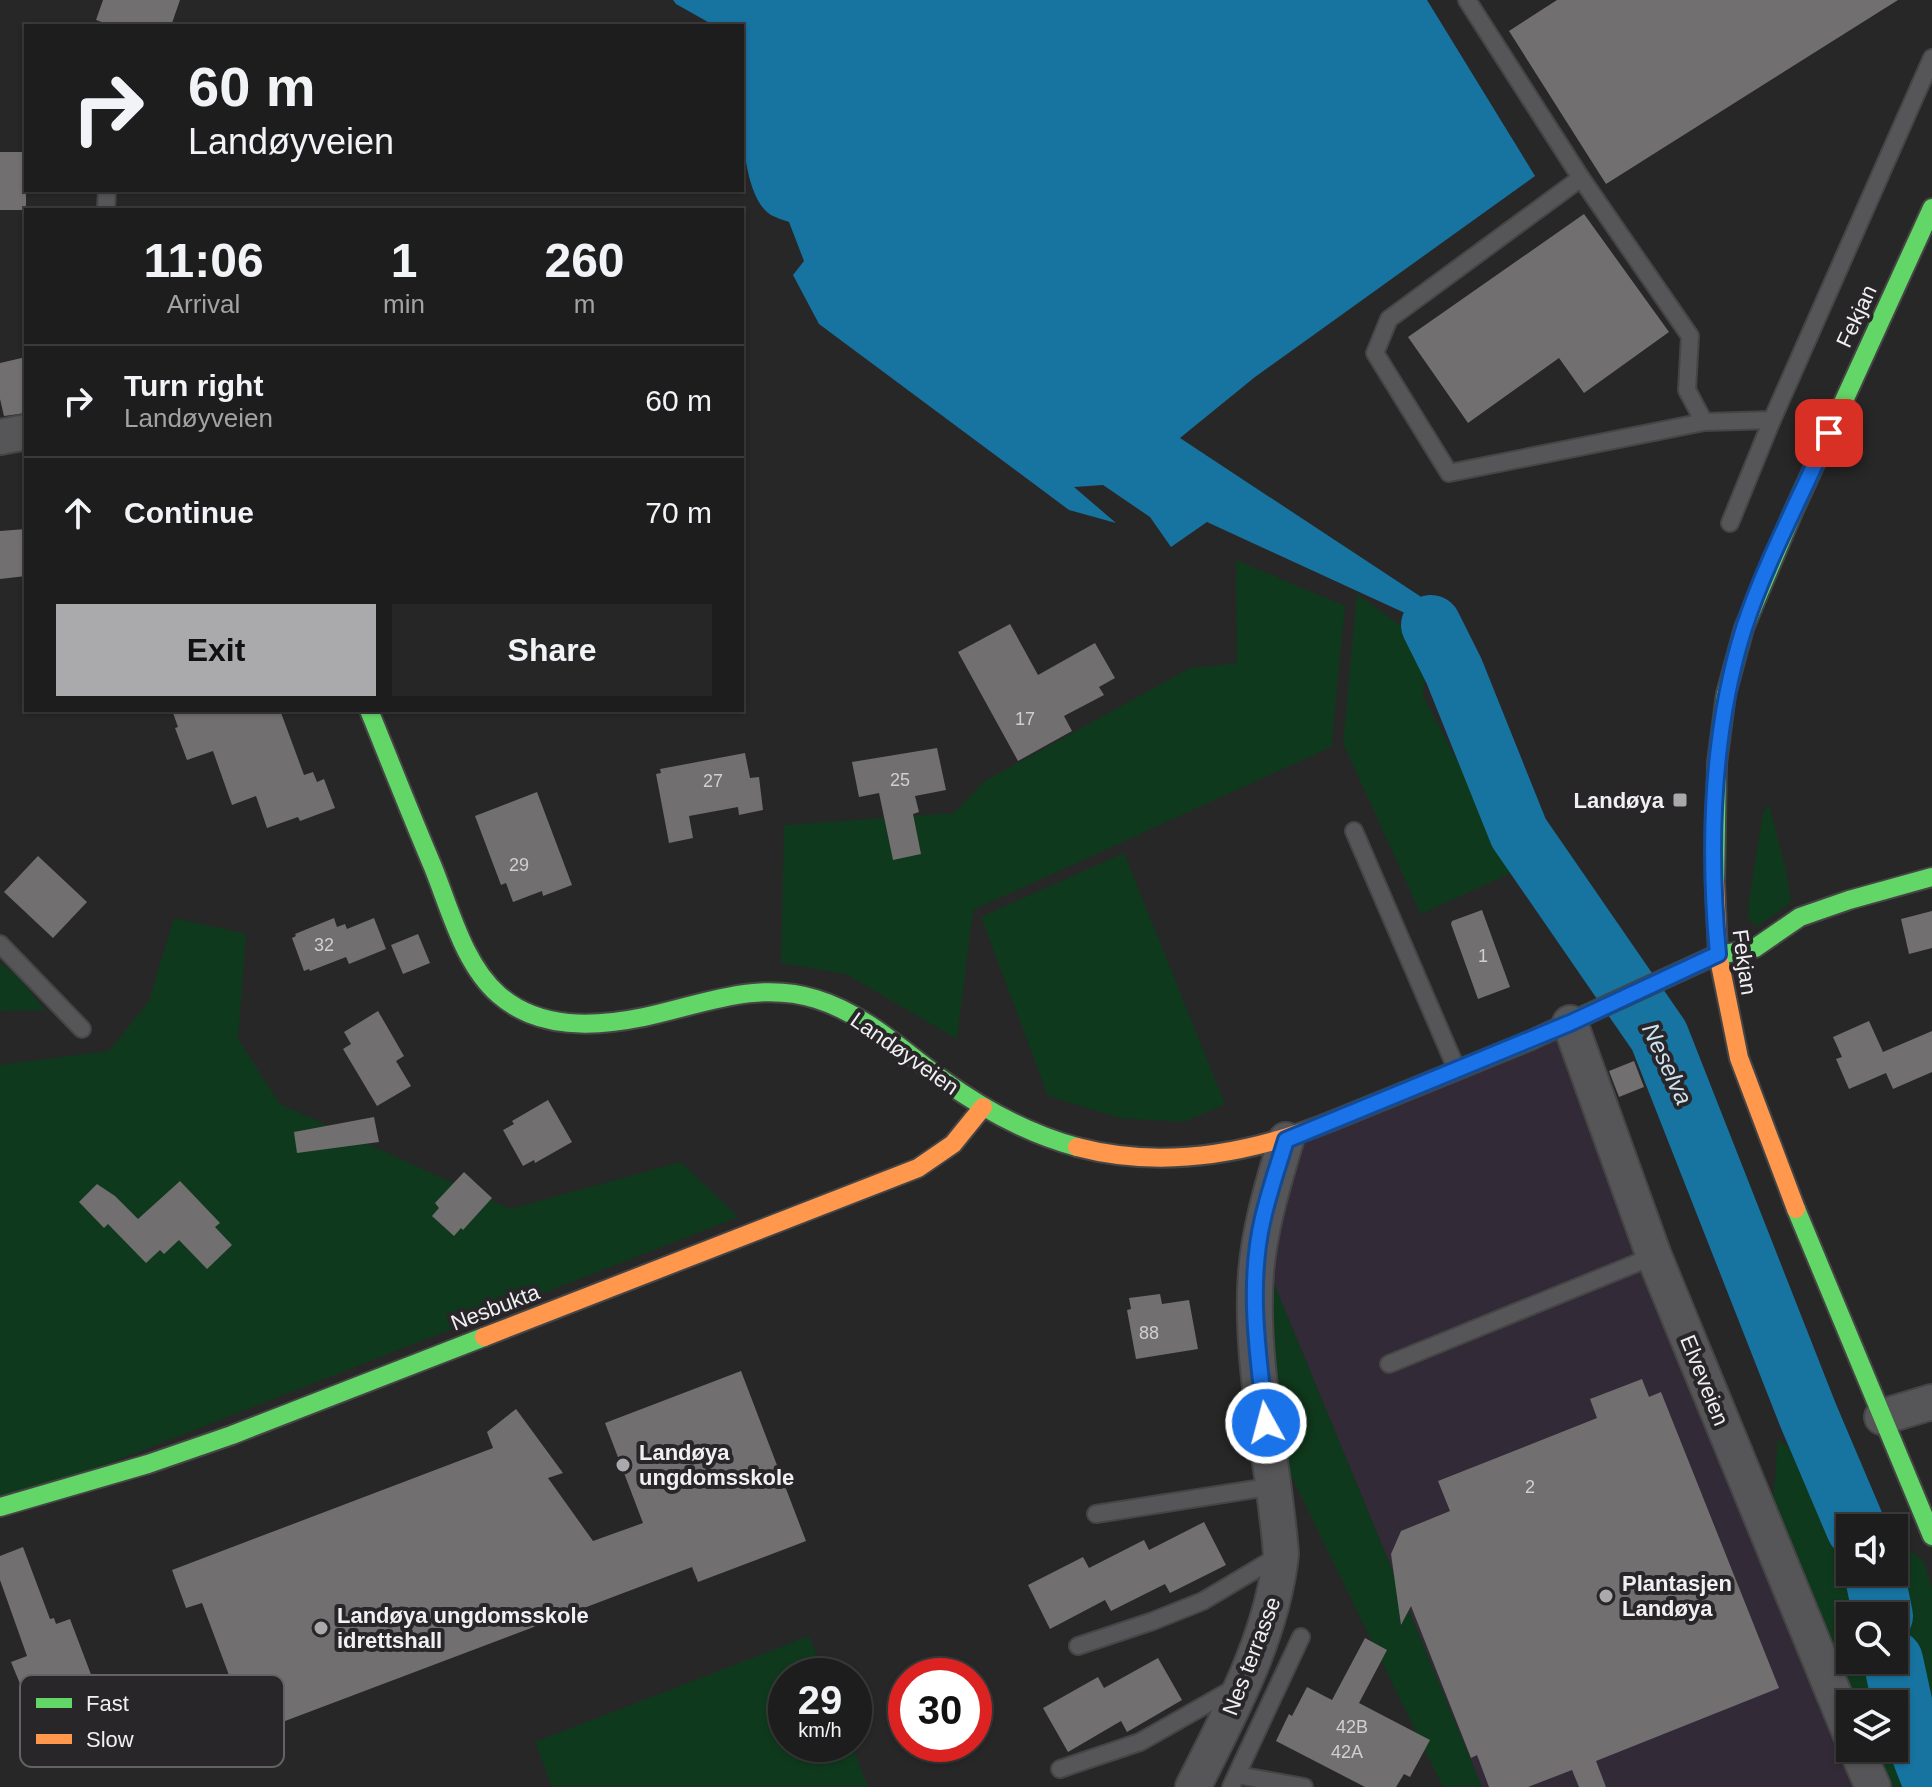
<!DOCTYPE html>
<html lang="en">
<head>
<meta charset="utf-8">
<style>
  body { margin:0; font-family:Arial,sans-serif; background:#262627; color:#f1f3f6; height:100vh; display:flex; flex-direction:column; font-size:30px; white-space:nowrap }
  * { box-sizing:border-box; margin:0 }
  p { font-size:26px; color:#a1a2a4 }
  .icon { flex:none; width:44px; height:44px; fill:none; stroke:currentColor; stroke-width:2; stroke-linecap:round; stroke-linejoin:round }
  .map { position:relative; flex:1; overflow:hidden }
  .details { position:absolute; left:24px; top:208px; width:720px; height:504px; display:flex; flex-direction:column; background:#1e1d1e; border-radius:0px; box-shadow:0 2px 6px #0004,0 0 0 2px #3c3b3c }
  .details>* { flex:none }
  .banner { position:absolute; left:24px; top:24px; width:720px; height:168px; border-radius:0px; box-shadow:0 2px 6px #0004,0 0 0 2px #3c3b3c; background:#1e1d1e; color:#f1f3f6; overflow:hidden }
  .fabs { position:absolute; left:1836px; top:1514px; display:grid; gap:16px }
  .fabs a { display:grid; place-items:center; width:72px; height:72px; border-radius:0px; background:#1e1d1e; box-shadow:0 2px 6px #0004,0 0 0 2px #3c3b3c; font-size:40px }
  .speed { position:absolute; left:768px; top:1658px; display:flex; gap:16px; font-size:40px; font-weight:700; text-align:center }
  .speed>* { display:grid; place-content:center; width:104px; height:104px; border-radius:50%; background:#1e1d1e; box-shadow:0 2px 6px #0004,0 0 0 2px #3c3b3c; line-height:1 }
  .speed small { font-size:20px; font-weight:400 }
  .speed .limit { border:12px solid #d22; background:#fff; color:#111 }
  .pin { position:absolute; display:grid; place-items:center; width:68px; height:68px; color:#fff; margin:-34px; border-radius:16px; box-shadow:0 4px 12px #0006 }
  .me { position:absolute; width:88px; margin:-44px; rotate:353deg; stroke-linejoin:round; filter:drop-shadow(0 0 6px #0008) }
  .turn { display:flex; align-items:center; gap:28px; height:168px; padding:0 32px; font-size:36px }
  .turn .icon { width:104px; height:104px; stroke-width:2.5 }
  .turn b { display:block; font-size:56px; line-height:68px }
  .eta { display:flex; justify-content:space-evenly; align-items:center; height:136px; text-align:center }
  .eta b { font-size:48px; font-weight:800; line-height:56px }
  .primary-button { display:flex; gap:16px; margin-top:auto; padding:16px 32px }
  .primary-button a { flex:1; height:92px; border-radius:0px; background:#aaa9ab; color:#111; font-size:32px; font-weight:800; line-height:92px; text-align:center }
  .primary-button a+a { background:#262627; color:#f1f3f6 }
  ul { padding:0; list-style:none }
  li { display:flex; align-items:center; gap:24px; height:112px; padding:0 32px; border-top:2px solid #3c3b3c }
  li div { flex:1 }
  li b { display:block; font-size:30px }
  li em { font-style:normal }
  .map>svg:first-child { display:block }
  .commercial { fill:#322a37 }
  .green { fill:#0f391c; fill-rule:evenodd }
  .water { fill:#17739f }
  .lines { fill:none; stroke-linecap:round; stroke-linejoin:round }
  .river { stroke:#17739f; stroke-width:60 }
  .building { fill:#716f70 }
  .lane-casing { stroke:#464546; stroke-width:20 }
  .street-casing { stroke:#464546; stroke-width:38 }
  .fast-casing { stroke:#464546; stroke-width:22 }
  .slow-casing { stroke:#464546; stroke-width:22 }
  .lane { stroke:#565557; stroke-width:16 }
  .street { stroke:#565557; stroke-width:34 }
  .fast { stroke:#63d668; stroke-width:18 }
  .slow { stroke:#ff974d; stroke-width:18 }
  .route-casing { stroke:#114b97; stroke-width:20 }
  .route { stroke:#1a73e8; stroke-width:14 }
  .poi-dot { fill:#aaa9ab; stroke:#282629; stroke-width:3 }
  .labels { text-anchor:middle; stroke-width:8; stroke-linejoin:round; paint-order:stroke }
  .number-label { font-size:18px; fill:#d0cfd1 }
  .street-label { font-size:22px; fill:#f0eff1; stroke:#282629 }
  .poi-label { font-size:22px; font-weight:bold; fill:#f0eff1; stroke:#282629; text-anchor:start }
  .water-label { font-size:24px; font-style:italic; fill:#cee3f0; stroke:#282629 }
  .key { fill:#282629; stroke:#646265; stroke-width:2 }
  .key-label { font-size:22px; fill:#f0eff1 }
</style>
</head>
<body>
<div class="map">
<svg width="1932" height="1787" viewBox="0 0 1932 1787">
  <rect width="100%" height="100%" fill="#282728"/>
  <!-- commercial -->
  <path class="commercial" d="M1562,1032L1864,1787H1482L1265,1262L1292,1146Z"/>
  <!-- green -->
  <g class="green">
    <path d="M1236,560L1345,606L1331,747L973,910L957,1039L846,974L781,963L784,825L954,813L985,781L1190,668L1237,663Z"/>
    <path d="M1357,594L1428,645L1423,696L1515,871L1421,914L1343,743Z"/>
    <path d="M1769,804L1786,871L1791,902L1757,927L1748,918L1749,900L1763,813Z"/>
    <path d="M1124,853L1225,1104L1184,1122L1120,1118L1048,1096L981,917Z"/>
    <path d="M174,918L246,934L238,1039L280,1104L510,1209L681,1162L738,1217L0,1506V1065L109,1051L149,1001Z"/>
    <path d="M0,963L19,978L45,1010L0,1011Z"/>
    <path d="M1265,1262L1482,1787H1443L1281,1455Z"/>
    <path d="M1778,1439L1884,1528H1850V1572H1894V1536L1924,1562L1932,1588V1787H1888L1872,1748H1894V1704H1854L1773,1504ZM1850,1616H1894V1660H1850Z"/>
    <path d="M809,1636L825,1676H786V1744H851L868,1787H552L535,1742Z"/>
  </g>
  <!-- water -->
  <path class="water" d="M673,0H1427L1535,176L1255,377L1180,438L1441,610L1431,625L1207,522L1171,547L1150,517L1103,485L1074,487L1116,523L1069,510L819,324L793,275L804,261L789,222C784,220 776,218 771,215C733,191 742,68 742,26H715L676,4Z"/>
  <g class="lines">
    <!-- river -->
    <g class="river">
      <path d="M1431,625L1454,671L1519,833L1659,1036L1808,1415L1856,1528"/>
      <path d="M1874,1572L1883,1616"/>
      <path d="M1893,1660L1903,1706L1932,1781"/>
    </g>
  </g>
  <!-- building -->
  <g class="building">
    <path d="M103,0H180L171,26H113L96,20Z"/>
    <path d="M1557,0H1898L1606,184L1509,31Z"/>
    <rect x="0" y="152" width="26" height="58"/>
    <path d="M1584,214L1669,332L1584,393L1559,358L1468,423L1408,337Z"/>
    <path d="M26,357V413L4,416L0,399V363Z"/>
    <path d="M26,529V576L0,579V531Z"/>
    <path d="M1010,624L1038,675L1095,643L1115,678L1099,687L1104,695L1064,716L1072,731L1018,761L958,652Z"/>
    <path d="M172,710H280L304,775L313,772L317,782L324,779L335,808L300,821L298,817L267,828L256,796L232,805L213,751L187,760L175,728L178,727Z"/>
    <path d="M937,748L946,790L915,796L919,812L913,814L921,854L893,860L879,793L859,797L852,762Z"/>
    <path d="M745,753L750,778L759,777L763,810L739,815L738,807L689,816L693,838L669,843L656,774L661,773L660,769Z"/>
    <path d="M537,792L572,885L543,896L542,891L513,902L506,883L501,885L475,816Z"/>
    <path d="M38,856L87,902L53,938L4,892Z"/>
    <path d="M1482,910L1510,987L1478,999L1451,924L1452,921Z"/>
    <path d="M1932,911V948L1909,954L1901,919Z"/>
    <path d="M334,918L337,927L345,924L347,929L374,918L386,949L349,964L346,957L310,971L309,969L304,971L292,938L296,936L295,934Z"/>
    <path d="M418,934L430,963L403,974L391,945Z"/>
    <path d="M378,1011L404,1056L396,1061L411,1086L377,1106L343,1049L351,1044L344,1032Z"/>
    <path d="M1869,1021L1883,1052L1932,1031V1072L1893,1089L1886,1073L1849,1089L1836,1059L1842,1057L1833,1037Z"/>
    <path d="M1634,1061L1644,1087L1619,1097L1609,1071Z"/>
    <path d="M548,1100L572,1142L535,1163L534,1160L523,1166L503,1130L514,1124L512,1121Z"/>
    <path d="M374,1117L379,1142L297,1153L294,1132Z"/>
    <path d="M464,1172L492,1198L463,1230L461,1228L454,1236L432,1216L439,1208L435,1203Z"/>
    <path d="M180,1181L220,1223L215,1227L232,1245L207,1269L179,1240L164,1254L160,1250L146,1263L108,1224L104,1228L79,1202L97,1184L115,1196L138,1219Z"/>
    <path d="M1160,1294L1162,1304L1189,1300L1198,1349L1136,1359L1127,1310L1131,1309L1129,1298Z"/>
    <path d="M741,1371L806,1541L698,1582L692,1567L251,1734L202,1603L186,1608L172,1570L493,1448L487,1432L516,1409L563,1473L548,1478L593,1541L643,1523L605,1423Z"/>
    <path d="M1642,1379L1649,1397L1661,1392L1779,1688L1596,1761L1606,1787H1579L1572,1770L1528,1787H1489L1477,1755L1471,1758L1411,1606L1401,1625L1391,1554L1401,1531L1450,1511L1438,1481L1597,1418L1590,1399Z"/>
    <path d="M1204,1522L1226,1565L1170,1593L1165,1584L1111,1611L1105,1600L1050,1629L1028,1585L1083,1557L1089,1568L1144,1540L1149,1550Z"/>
    <path d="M23,1547L50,1619L54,1618L56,1624L70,1619L95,1685L45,1704L38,1685L23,1691L11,1662L27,1656L0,1580V1556Z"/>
    <path d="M1365,1638L1387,1650L1359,1703L1430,1740L1410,1777L1404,1774L1396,1787H1365L1276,1741L1289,1714L1292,1716L1307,1687L1332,1700Z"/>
    <path d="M1158,1658L1182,1700L1127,1732L1121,1721L1068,1752L1043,1708L1098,1677L1104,1688Z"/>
  </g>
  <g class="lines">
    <defs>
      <g id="lane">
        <path d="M1467,0L1581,178"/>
        <path d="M106,210L107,190"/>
        <path d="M1704,422L1687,390L1690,336L1581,178L1389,319L1375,353L1449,473L1704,422L1772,420"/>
        <path d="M1730,523L1772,420L1932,58"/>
        <path d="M1354,831L1457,1070"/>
        <path d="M0,944L82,1029"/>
        <path d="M1389,1364L1654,1256"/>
        <path d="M1096,1514L1274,1486"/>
        <path d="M1078,1646L1153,1621L1203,1601L1280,1555"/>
        <path d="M1060,1769L1140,1742L1235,1688"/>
        <path d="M1237,1775L1304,1787"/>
        <path d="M1231,1787L1301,1637"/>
      </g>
      <g id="street">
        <path d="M0,437L26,432"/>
        <path d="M1570,1023L1654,1256L1850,1733"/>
        <path d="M1882,1417L1932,1402"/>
        <path d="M1856,1748L1873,1787"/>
        <path d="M1193,1787C1230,1713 1272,1637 1281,1554C1274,1462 1249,1364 1256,1272C1260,1226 1273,1184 1286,1140"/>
      </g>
      <g id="fast">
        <path d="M369,710C390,762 411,815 433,867C450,909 464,965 499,995C539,1030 595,1027 644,1017C701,1005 757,980 816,999C865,1014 902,1050 943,1080C983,1109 1029,1134 1077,1147"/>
        <path d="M1715,882L1717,763L1726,694L1744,628L1794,510L1932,208"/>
        <path d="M1332,1121L1531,1040L1714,956L1755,948L1800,917L1849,900L1932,877"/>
        <path d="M1796,1209L1932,1536"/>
        <path d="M0,1507L148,1464L232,1435L484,1337"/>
      </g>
      <g id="slow">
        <path d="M1715,882L1718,954L1739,1058L1796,1209"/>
        <path d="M1077,1147C1164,1170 1250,1154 1332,1121"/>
        <path d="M484,1337L918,1168L953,1144L983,1107"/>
      </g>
    </defs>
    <!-- lane casing -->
    <use href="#lane" class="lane-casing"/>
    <!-- street casing -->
    <use href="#street" class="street-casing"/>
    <!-- fast casing -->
    <use href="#fast" class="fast-casing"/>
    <!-- slow casing -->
    <use href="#slow" class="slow-casing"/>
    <!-- lane -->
    <use href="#lane" class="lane"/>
    <!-- street -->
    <use href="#street" class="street"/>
    <!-- fast -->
    <use href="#fast" class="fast"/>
    <!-- slow -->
    <use href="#slow" class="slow"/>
  </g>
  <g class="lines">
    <defs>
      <path id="route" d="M1266,1423C1258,1356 1247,1285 1263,1218C1269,1192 1278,1166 1286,1140L1570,1023L1718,954C1708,845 1711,733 1744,628C1766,561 1801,497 1829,433"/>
    </defs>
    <!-- route casing -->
    <use href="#route" class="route-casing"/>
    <!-- route -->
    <use href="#route" class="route"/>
  </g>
  <!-- markers -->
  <g class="poi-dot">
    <rect x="1672" y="792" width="16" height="16" rx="4"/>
    <circle cx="623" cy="1465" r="8"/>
    <circle cx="1606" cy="1596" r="8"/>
    <circle cx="321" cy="1628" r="8"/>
  </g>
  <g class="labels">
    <!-- number labels -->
    <g class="number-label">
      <text x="1025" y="725">17</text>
      <text x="900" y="786">25</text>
      <text x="713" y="787">27</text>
      <text x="519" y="871">29</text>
      <text x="324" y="951">32</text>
      <text x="1483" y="962">1</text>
      <text x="1149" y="1339">88</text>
      <text x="1530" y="1493">2</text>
      <text x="1352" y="1733">42B</text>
      <text x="1347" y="1758">42A</text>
    </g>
    <!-- street labels -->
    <g class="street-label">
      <text transform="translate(1856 316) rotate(-65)" y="8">Fekjan</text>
      <text transform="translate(1745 962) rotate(82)" y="8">Fekjan</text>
      <text transform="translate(905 1053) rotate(35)" y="8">Landøyveien</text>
      <text transform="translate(495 1307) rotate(-21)" y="8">Nesbukta</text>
      <text transform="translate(1705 1380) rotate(68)" y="8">Elveveien</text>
      <text transform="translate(1251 1656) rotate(-69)" y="8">Nes terrasse</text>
    </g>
    <!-- poi labels -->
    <g class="poi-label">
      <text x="1664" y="808" text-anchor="end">Landøya</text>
      <text x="639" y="1460">Landøya<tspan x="639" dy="25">ungdomsskole</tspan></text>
      <text x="1622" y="1591">Plantasjen<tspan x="1622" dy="25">Landøya</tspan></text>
      <text x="337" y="1623">Landøya ungdomsskole<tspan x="337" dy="25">idrettshall</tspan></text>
    </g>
    <!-- water labels -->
    <g class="water-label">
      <text transform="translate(1667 1064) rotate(65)" y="8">Neselva</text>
    </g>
  </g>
  <!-- legend -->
  <rect x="20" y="1675" width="264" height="92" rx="12" class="key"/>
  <rect x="36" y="1698" width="36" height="10" fill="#63d668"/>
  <rect x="36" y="1734" width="36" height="10" fill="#ff974d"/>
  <g class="key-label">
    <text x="86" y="1711">Fast</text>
    <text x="86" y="1747">Slow</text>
  </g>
</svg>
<div class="fabs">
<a><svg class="icon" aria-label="sound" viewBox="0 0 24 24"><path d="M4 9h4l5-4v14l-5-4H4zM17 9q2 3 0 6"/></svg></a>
<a><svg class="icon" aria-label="search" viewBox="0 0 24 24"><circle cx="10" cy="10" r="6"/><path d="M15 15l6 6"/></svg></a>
<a><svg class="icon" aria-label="layers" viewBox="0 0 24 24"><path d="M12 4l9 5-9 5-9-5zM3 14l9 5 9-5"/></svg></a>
</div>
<div class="speed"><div>29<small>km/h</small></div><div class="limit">30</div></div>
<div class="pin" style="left:1829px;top:433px;background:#d93025"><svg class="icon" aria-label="arrive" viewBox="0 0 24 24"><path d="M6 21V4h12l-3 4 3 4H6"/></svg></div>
<svg class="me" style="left:1266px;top:1423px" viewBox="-20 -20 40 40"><circle r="17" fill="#1a73e8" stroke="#fff" stroke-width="3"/><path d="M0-11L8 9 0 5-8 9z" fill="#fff"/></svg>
<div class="banner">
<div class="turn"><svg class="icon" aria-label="right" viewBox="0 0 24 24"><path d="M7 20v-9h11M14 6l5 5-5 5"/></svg><div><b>60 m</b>Landøyveien</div></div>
</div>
<section class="details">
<div class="eta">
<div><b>11:06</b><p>Arrival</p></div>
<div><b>1</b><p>min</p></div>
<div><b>260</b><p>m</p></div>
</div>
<ul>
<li><svg class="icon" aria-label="right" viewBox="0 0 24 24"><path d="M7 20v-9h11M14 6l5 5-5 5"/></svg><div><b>Turn right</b><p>Landøyveien</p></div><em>60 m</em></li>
<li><svg class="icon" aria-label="ahead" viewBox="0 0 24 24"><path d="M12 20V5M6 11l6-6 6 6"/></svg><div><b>Continue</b></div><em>70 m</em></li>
</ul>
<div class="primary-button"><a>Exit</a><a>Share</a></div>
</section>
</div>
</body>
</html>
